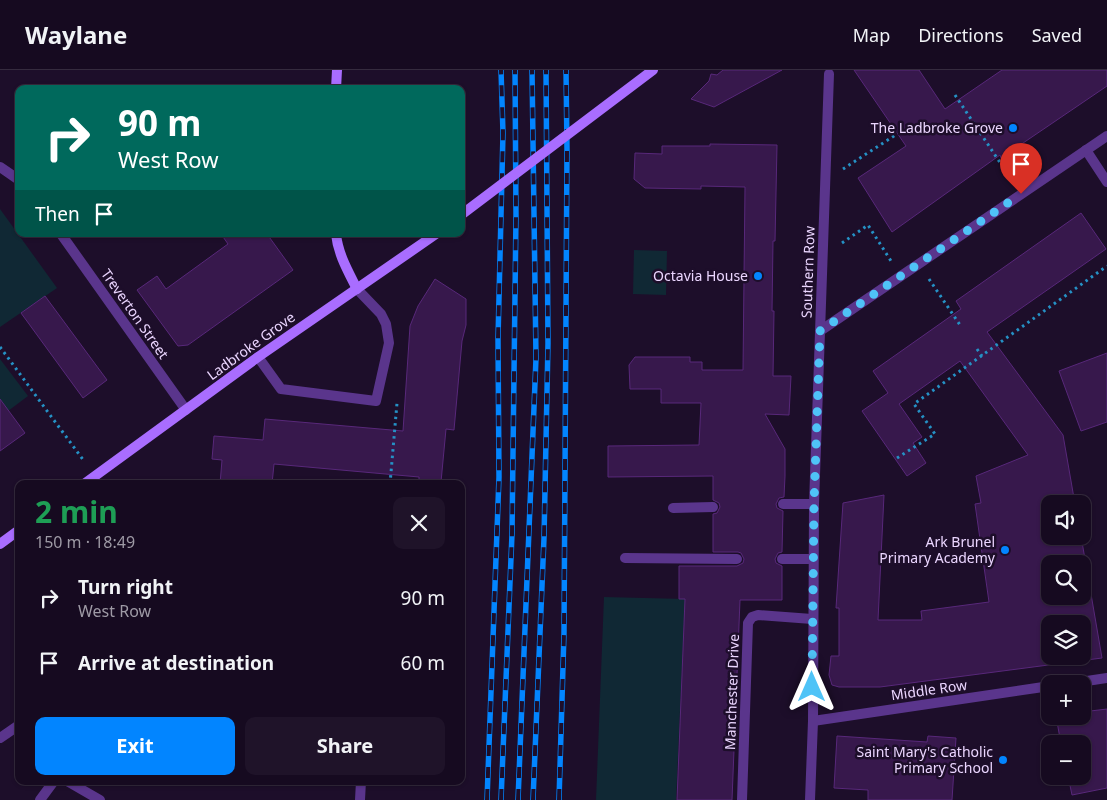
<!DOCTYPE html>
<html lang="en">
<head>
<meta charset="utf-8">
<style>
  body { margin:0; font-family:"Noto Sans",sans-serif; background:#1f1329; color:#f1f3f6; height:100vh; display:flex; flex-direction:column; font-size:19px; white-space:nowrap }
  * { box-sizing:border-box; margin:0 }
  p { font-size:16px; color:#9e9aa5 }
  .icon { flex:none; width:28px; height:28px; fill:none; stroke:currentColor; stroke-width:2; stroke-linecap:round; stroke-linejoin:round }
  .map { position:relative; flex:1; overflow:hidden }
  .details { position:absolute; left:15px; top:410px; width:450px; height:305px; display:flex; flex-direction:column; background:#160a20; border-radius:10px; box-shadow:0 1px 4px #0004,0 0 0 1px #352b3e }
  .details>* { flex:none }
  .hud { position:absolute; left:15px; top:15px; width:450px; height:152px; border-radius:10px; box-shadow:0 1px 4px #0004,0 0 0 1px #352b3e; background:#00695c; color:#fff; overflow:hidden }
  .tools { position:absolute; left:1041px; top:425px; display:grid; gap:10px }
  .tools a { display:grid; place-items:center; width:50px; height:50px; border-radius:10px; background:#160a20; box-shadow:0 1px 4px #0004,0 0 0 1px #352b3e; font-size:25px }
  .pin { position:absolute; display:grid; place-items:center; width:42px; height:42px; color:#fff; margin:-51px -21px; border-radius:50% 50% 50% 0; rotate:-45deg; box-shadow:0 0 5px #0007 }
  .pin .icon { rotate:45deg }
  .me { position:absolute; width:55px; margin:-28px; rotate:0deg; stroke-linejoin:round; filter:drop-shadow(0 0 4px #0008) }
  .turn { display:flex; align-items:center; gap:18px; height:105px; padding:0 20px; font-size:22px }
  .turn .icon { width:65px; height:65px; stroke-width:2.5 }
  .turn b { display:block; font-size:35px; line-height:42px }
  .then { display:flex; align-items:center; height:48px; padding:0 20px; background:#0003; gap:10px; font-size:19px }
  .round { display:grid; place-items:center; flex:none; width:52px; height:52px; border-radius:10px; background:#1f1329 }
  .head { display:flex; align-items:center; justify-content:space-between; height:85px; padding:0 20px }
  h1 { font-size:30px; font-weight:700; line-height:38px; color:#1e9e55 }
  .primary-button { display:flex; gap:10px; margin-top:auto; padding:10px 20px }
  .primary-button a { flex:1; height:58px; border-radius:10px; background:#0285ff; color:#fff; font-size:20px; font-weight:700; line-height:58px; text-align:center }
  .primary-button a+a { background:#1f1329; color:#f1f3f6 }
  ul { padding:0; list-style:none }
  li { display:flex; align-items:center; gap:15px; height:65px; padding:0 20px }
  li div { flex:1 }
  li b { display:block; font-size:19px }
  li em { font-style:normal }
  header { display:flex; align-items:center; gap:30px; box-sizing:border-box; height:70px; padding:0 25px; background:#160a20; border-bottom:1px solid #352b3e }
  header strong { font-size:24px }
  nav { display:flex; gap:28px; margin-inline-start:auto; font-size:18px }
  .map>svg:first-child { display:block }
  .green { fill:#102834 }
  .building { fill:#37184c; stroke:#58287a; fill-rule:evenodd }
  .lines { fill:none; stroke-linecap:round; stroke-linejoin:round }
  .path { stroke:#2591c5; stroke-width:3; stroke-dasharray:2.5 4; stroke-linecap:butt }
  .lane { stroke:#5a358c; stroke-width:10 }
  .street { stroke:#5a358c; stroke-width:10 }
  .secondary { stroke:#a96dff; stroke-width:10 }
  .rail-casing { stroke:#0285ff; stroke-width:5.5 }
  .rail { stroke:#1d0e2a; stroke-width:4; stroke-dasharray:11; stroke-linecap:butt }
  .secondary-bridge { stroke:#a96dff; stroke-width:10 }
  .route { stroke:#4fc3f7; stroke-width:9; stroke-dasharray:0 16.2 }
  .poi-dot { fill:#0285ff; stroke:#1d0e2a; stroke-width:2 }
  .labels { text-anchor:middle; stroke-width:5; stroke-linejoin:round; paint-order:stroke }
  .poi-label { font-size:14px; fill:#ebd6ff; stroke:#1d0e2a; text-anchor:end }
  .street-label { font-size:14px; fill:#ebd6ff; stroke:#1d0e2a }
</style>
</head>
<body>
<header>
<strong>Waylane</strong>
<nav><a>Map</a><a>Directions</a><a>Saved</a></nav>
</header>
<div class="map">
<svg width="1107" height="730" viewBox="0 0 1107 730">
  <rect width="100%" height="100%" fill="#1d0e2a"/>
  <!-- green -->
  <g class="green">
    <path d="M0,139L57,218L0,257Z"/>
    <path d="M634,180L667,181L666,225L633,224Z"/>
    <path d="M0,289L28,326L0,347Z"/>
    <path d="M604,527L685,529L676,730H596Z"/>
  </g>
  <!-- building -->
  <g class="building">
    <path d="M723,0H782L714,37L691,29L709,11L711,4L717,5Z"/>
    <path d="M854,0H919L945,39L1002,0H1107V16L1001,88L1000,85L892,162L858,108L906,76Z"/>
    <path d="M710,74L777,75L775,171H773L772,241H774L773,306H791L789,345L765,344L785,379V406L784,427L779,428L776,434L777,438L783,441L782,482L778,483L775,489L776,493L782,496V530H740L732,730H677L685,529H679V496H737L743,493L744,489L741,483L738,482H713V444L717,443L720,437L719,433L713,430V406L608,407V376L699,375L701,333H661V319H630L629,295L635,287H690V292H702V300H743L745,117L701,116V119L645,118L634,109L635,83L662,84V76H710Z"/>
    <path d="M1081,143L1106,179L987,262L1063,365L1075,434H1050V466H1081L1102,588L880,617H839L832,615L829,605L831,586H839V538H836L843,433L884,425L878,550H922L921,541L989,532L975,434L981,433L976,406L1028,385L960,291L899,334L922,367L913,373L926,393L907,406L862,341L888,323L873,301L961,239L956,231ZM1050,494H1082V526H1050ZM1050,554H1082V586H1050Z"/>
    <path d="M221,164H267L293,200L188,275L178,276L137,220L157,206L166,219L228,174Z"/>
    <path d="M435,209L466,229V255L462,271L454,360L446,359L441,412L419,410V407L274,394L272,414H220L222,390L212,389L214,366L263,370L265,349L403,361L410,256L418,236Z"/>
    <path d="M45,226L107,310L83,328L21,243Z"/>
    <path d="M1107,283V352L1081,361L1059,301Z"/>
    <path d="M0,329L25,363L0,381Z"/>
    <path d="M1107,639V718L1072,725L1068,706H1082V674H1061L1056,646H1082V642Z"/>
    <path d="M837,666L927,672L928,666L956,668L952,730H868V720L834,718Z"/>
  </g>
  <g class="lines">
    <!-- path -->
    <g class="path">
      <path d="M955,25L1011,109"/>
      <path d="M843,99L897,64"/>
      <path d="M842,173L868,155L891,191"/>
      <path d="M929,209L960,255"/>
      <path d="M0,277L84,391"/>
      <path d="M977,279L982,286"/>
      <path d="M897,388L935,364L914,334L1107,196"/>
      <path d="M390,414L397,333H396"/>
    </g>
    <!-- lane -->
    <g class="lane">
      <path d="M1086,80L1107,112"/>
      <path d="M258,287L281,319L376,331L389,273L386,254L381,244L357,219"/>
      <path d="M783,434H814"/>
      <path d="M673,438L713,437"/>
      <path d="M625,488L737,489"/>
      <path d="M782,489H813"/>
      <path d="M0,668L19,655"/>
      <path d="M360,730L361,711"/>
      <path d="M742,730L748,553L752,547L758,545L812,549"/>
    </g>
    <!-- street -->
    <g class="street">
      <path d="M0,97L19,110"/>
      <path d="M61,164L186,340"/>
      <path d="M820,261L1107,66"/>
      <path d="M1067,614L1107,608"/>
      <path d="M813,651L1050,616"/>
      <path d="M67,711L100,730"/>
      <path d="M40,730L54,711"/>
      <path d="M810,730L813,651L814,434L829,4"/>
    </g>
    <!-- secondary -->
    <g class="secondary">
      <path d="M336,19L337,0"/>
      <path d="M336,164C338,184 348,201 357,219"/>
      <path d="M84,414L258,287L436,164"/>
      <path d="M0,474L19,460"/>
    </g>
    <defs>
      <g id="rail">
        <path d="M487,730L499,407L498,269L503,63L501,0"/>
        <path d="M501,730L512,464L516,145L515,0"/>
        <path d="M518,730L536,288L532,0"/>
        <path d="M533,730L544,468L548,273L546,0"/>
        <path d="M559,730L564,563L567,79L566,0"/>
      </g>
    </defs>
    <!-- rail casing -->
    <use href="#rail" class="rail-casing"/>
    <!-- rail -->
    <use href="#rail" class="rail"/>
    <!-- secondary-bridge -->
    <path class="secondary-bridge" d="M461,145L653,0"/>
  </g>
  <g class="lines">
    <!-- route -->
    <path class="route" d="M812,617L814,434L820,261L1021,124"/>
  </g>
  <!-- markers -->
  <g class="poi-dot">
    <circle cx="1013" cy="58" r="5"/>
    <circle cx="758" cy="206" r="5"/>
    <circle cx="1005" cy="480" r="5"/>
    <circle cx="1003" cy="690" r="5"/>
  </g>
  <g class="labels">
    <!-- poi labels -->
    <g class="poi-label">
      <text x="1003" y="63">The Ladbroke Grove</text>
      <text x="748" y="211">Octavia House</text>
      <text x="995" y="477">Ark Brunel<tspan x="995" dy="16">Primary Academy</tspan></text>
      <text x="993" y="687">Saint Mary's Catholic<tspan x="993" dy="16">Primary School</tspan></text>
    </g>
    <!-- street labels -->
    <g class="street-label">
      <text transform="translate(808 202) rotate(-88)" y="5">Southern Row</text>
      <text transform="translate(135 244) rotate(55)" y="5">Treverton Street</text>
      <text transform="translate(251 276) rotate(-36)" y="5">Ladbroke Grove</text>
      <text transform="translate(929 620) rotate(-8)" y="5">Middle Row</text>
      <text transform="translate(732 622) rotate(-88)" y="5">Manchester Drive</text>
    </g>
  </g>
</svg>
<div class="tools">
<a><svg class="icon" aria-label="sound" viewBox="0 0 24 24"><path d="M4 9h4l5-4v14l-5-4H4zM17 9q2 3 0 6"/></svg></a>
<a><svg class="icon" aria-label="search" viewBox="0 0 24 24"><circle cx="10" cy="10" r="6"/><path d="M15 15l6 6"/></svg></a>
<a><svg class="icon" aria-label="layers" viewBox="0 0 24 24"><path d="M12 4l9 5-9 5-9-5zM3 14l9 5 9-5"/></svg></a>
<a>+</a>
<a>−</a>
</div>
<div class="pin" style="left:1021px;top:124px;background:#d93025"><svg class="icon" aria-label="arrive" viewBox="0 0 24 24"><path d="M6 21V4h12l-3 4 3 4H6"/></svg></div>
<svg class="me" style="left:812px;top:617px" viewBox="-20 -20 40 40"><path d="M0-17L14 15 0 8-14 15z" fill="#4fc3f7" stroke="#fff" stroke-width="4"/></svg>
<div class="hud">
<div class="turn"><svg class="icon" aria-label="right" viewBox="0 0 24 24"><path d="M7 20v-9h11M14 6l5 5-5 5"/></svg><div><b>90 m</b>West Row</div></div>
<div class="then">Then<svg class="icon" aria-label="arrive" viewBox="0 0 24 24"><path d="M6 21V4h12l-3 4 3 4H6"/></svg></div>
</div>
<section class="details">
<div class="head"><div><h1>2 min</h1><p>150 m · 18:49</p></div><a class="round"><svg class="icon" aria-label="close" viewBox="0 0 24 24"><path d="M6 6l12 12M18 6L6 18"/></svg></a></div>
<ul>
<li><svg class="icon" aria-label="right" viewBox="0 0 24 24"><path d="M7 20v-9h11M14 6l5 5-5 5"/></svg><div><b>Turn right</b><p>West Row</p></div><em>90 m</em></li>
<li><svg class="icon" aria-label="arrive" viewBox="0 0 24 24"><path d="M6 21V4h12l-3 4 3 4H6"/></svg><div><b>Arrive at destination</b></div><em>60 m</em></li>
</ul>
<div class="primary-button"><a>Exit</a><a>Share</a></div>
</section>
</div>
</body>
</html>
